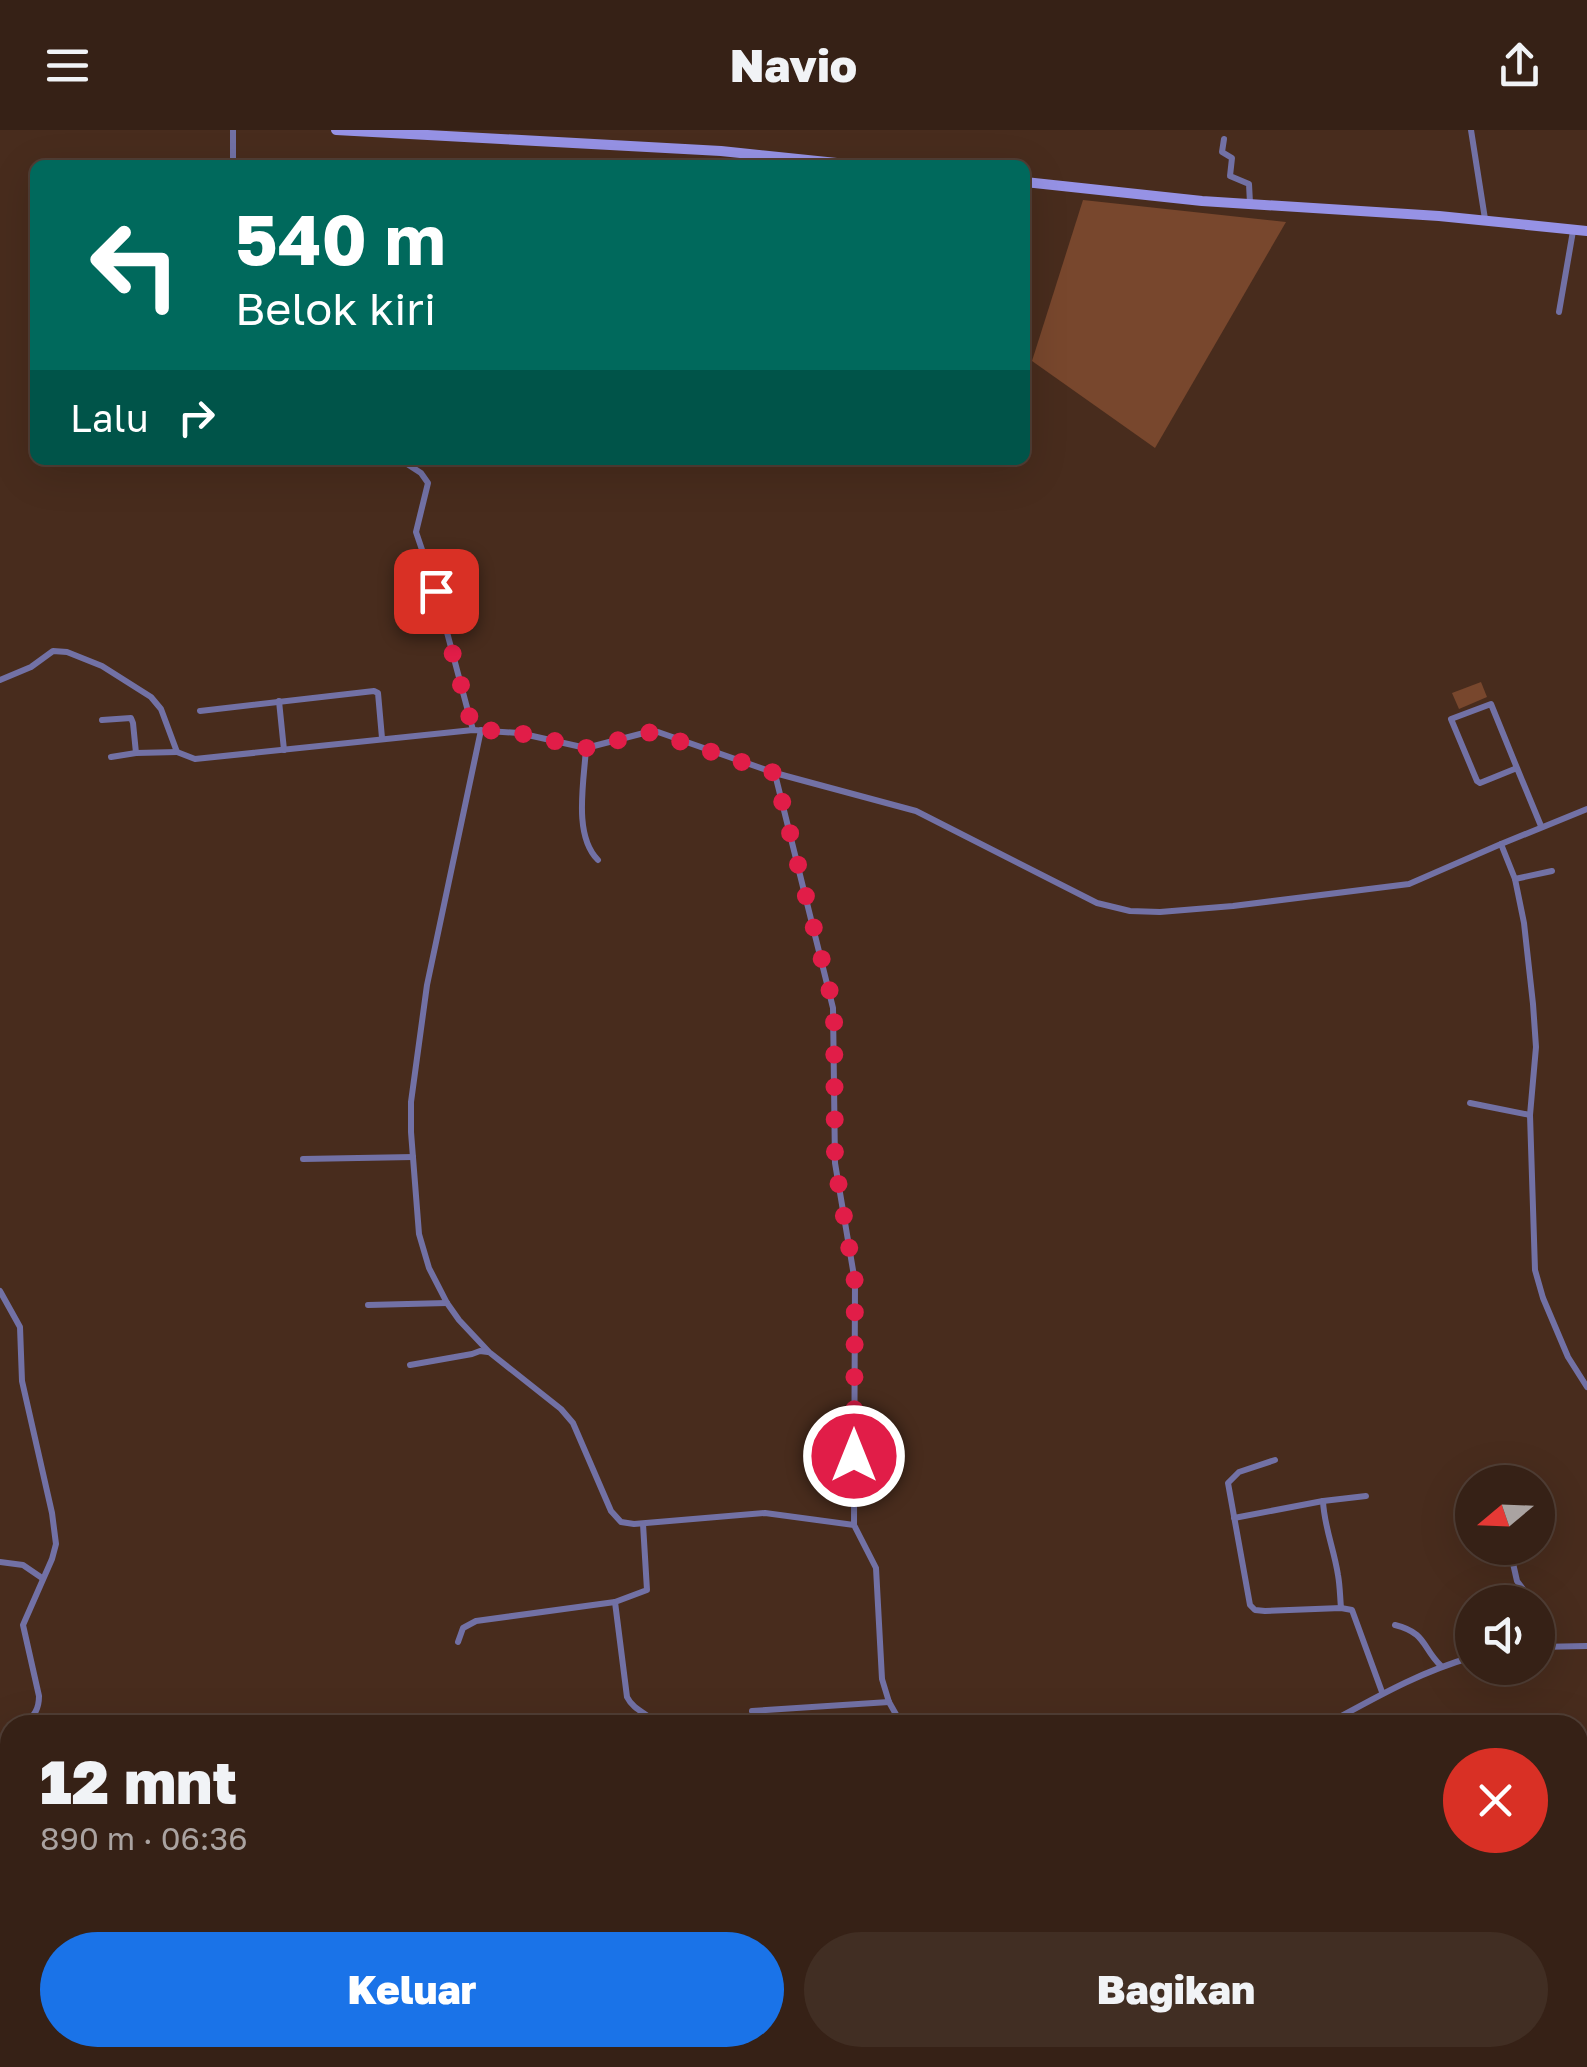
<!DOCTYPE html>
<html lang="id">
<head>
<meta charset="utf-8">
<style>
  body { margin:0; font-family:"Golos Text",sans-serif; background:#412e23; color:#f1f3f6; height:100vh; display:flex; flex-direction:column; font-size:38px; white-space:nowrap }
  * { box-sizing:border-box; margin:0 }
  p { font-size:32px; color:#aaa3a1 }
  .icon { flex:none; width:55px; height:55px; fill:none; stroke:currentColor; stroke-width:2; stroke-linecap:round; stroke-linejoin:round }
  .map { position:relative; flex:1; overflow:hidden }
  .panel { position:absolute; left:0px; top:1585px; width:1588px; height:352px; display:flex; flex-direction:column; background:#362116; border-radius:30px 30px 0 0; box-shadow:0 10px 40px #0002,0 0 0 2px #503e35 }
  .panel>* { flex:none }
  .hud { position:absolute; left:30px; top:30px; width:1000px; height:305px; border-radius:15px; box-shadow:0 10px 40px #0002,0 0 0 2px #503e35; background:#00695c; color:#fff; overflow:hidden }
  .needle { width:65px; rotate:251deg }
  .tools { position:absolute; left:1455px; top:1335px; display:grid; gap:20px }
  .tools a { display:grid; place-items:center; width:100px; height:100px; border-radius:50%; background:#362116; box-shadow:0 10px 40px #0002,0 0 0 2px #503e35; font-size:50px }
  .pin { position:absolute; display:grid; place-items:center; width:85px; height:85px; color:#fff; margin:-42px; border-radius:20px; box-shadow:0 5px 15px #0006 }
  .me { position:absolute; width:110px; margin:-55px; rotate:0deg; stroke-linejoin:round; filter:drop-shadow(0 0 8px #0008) }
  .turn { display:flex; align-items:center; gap:35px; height:210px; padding:0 40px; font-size:45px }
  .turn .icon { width:130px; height:130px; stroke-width:2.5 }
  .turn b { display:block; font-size:70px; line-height:85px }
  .then { display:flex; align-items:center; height:95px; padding:0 40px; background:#0003; gap:20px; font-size:38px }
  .round { display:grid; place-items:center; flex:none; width:105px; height:105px; border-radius:52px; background:#412e23 }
  .head { display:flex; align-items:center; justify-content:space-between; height:170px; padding:0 40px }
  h1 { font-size:60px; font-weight:800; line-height:75px }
  .button { display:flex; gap:20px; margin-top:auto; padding:20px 40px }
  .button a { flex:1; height:115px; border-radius:60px; background:#1a73e8; color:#fff; font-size:40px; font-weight:800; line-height:115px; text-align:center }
  .button a+a { background:#412e23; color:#f1f3f6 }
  header { display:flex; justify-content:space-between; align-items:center; height:130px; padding:0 40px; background:#362116; font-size:45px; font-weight:800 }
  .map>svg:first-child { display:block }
  .green { fill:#78472d }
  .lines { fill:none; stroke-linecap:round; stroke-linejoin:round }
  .street { stroke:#7271a5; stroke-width:6 }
  .secondary { stroke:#9692e5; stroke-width:10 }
  .route { stroke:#e11d48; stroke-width:18; stroke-dasharray:0 32.4 }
</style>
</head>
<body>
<header><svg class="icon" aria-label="menu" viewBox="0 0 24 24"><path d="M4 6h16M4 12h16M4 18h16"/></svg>Navio<svg class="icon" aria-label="share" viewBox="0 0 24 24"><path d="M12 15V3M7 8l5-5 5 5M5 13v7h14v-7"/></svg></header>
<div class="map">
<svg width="1587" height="1937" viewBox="0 0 1587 1937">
  <rect width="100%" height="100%" fill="#482c1d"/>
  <!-- green -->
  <g class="green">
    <path d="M1083,70L1286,92L1155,318L1032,231Z"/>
    <path d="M1481,552L1487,567L1459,579L1452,563Z"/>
  </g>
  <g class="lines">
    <!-- street -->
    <g class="street">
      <path d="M1471,0L1485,89"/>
      <path d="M1224,9L1222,22L1232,28L1230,46L1249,54L1250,73"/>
      <path d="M233,35V0"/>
      <path d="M1559,182L1573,101"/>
      <path d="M401,330L421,343L428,353L416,402L436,461L473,600"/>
      <path d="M486,330H489"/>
      <path d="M0,550L31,537L53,521L67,522L102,536L151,567L161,579L177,622L195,629L473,600L519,603L586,618L644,603L658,602L775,643L916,681L1097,773L1130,781L1160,782L1233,776L1409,754L1501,714L1515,749L1524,793L1533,874L1536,917L1530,985L1535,1140L1543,1168L1568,1227L1587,1257"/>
      <path d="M279,571L284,620"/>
      <path d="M200,581L374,561L378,563L382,608"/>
      <path d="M102,590L131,588L133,593L136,623"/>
      <path d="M481,600L427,855L411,972V1002L419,1104L429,1138L447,1173L459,1190L489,1222L561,1279L573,1293L611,1381L621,1392L634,1394L765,1383L854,1395L876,1438L882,1549L889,1572L902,1595"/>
      <path d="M586,618C584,652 573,705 598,730"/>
      <path d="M111,627L136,623L177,622"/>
      <path d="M1517,638L1491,574L1451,589L1477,651L1480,653L1517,638L1541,696"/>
      <path d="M775,644L833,878L835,1033L855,1152L854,1395"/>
      <path d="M1501,714L1587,679"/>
      <path d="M1515,749L1552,741"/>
      <path d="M1470,973L1530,985"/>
      <path d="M303,1029L413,1027"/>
      <path d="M0,1161L20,1197L22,1251L52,1383L56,1414L52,1429L23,1495L39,1566C39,1580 34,1585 25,1595"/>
      <path d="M368,1175L447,1173"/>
      <path d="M410,1235L472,1224L480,1221L488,1222"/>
      <path d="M1275,1330L1239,1342L1228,1353L1250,1475L1255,1480L1265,1481L1341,1478L1352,1480L1382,1562"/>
      <path d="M1323,1371C1324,1396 1334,1419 1338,1445C1340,1456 1340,1467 1341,1478"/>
      <path d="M1234,1388L1323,1371L1366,1366"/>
      <path d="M643,1394L647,1460L615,1472L627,1567C634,1581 648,1583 658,1595"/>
      <path d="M1510,1420L1517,1451L1526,1463L1523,1472"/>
      <path d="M0,1432L23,1435L42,1448"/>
      <path d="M1395,1495C1427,1503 1422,1518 1441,1536"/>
      <path d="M458,1512L463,1498L476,1491L615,1472"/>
      <path d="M1538,1517L1587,1516"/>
      <path d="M752,1581L889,1572"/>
      <path d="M1325,1595C1375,1568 1417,1543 1472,1527"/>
      <path d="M0,1630L10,1616"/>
      <path d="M1578,1683L1587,1681"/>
      <path d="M1578,1747L1587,1749"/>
      <path d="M1075,1928L1076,1937"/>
    </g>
    <!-- secondary -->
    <g class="secondary">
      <path d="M336,0L721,21L856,35"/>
      <path d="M1025,52L1202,71L1439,86L1587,101"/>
    </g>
  </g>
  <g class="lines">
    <!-- route -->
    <path class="route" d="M436,461L473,600L510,601L586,618L652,602L775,643L834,878L835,1033L855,1152L854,1326"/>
  </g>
</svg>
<div class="tools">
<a><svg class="needle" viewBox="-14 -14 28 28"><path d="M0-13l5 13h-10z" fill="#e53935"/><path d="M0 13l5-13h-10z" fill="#aaa3a1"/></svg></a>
<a><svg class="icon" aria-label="sound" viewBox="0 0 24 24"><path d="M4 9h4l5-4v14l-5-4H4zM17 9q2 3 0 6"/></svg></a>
</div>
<div class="pin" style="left:436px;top:461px;background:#d93025"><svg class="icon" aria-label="arrive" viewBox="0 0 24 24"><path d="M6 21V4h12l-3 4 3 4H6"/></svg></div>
<svg class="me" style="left:854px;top:1326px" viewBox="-20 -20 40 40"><circle r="17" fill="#e11d48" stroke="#fff" stroke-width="3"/><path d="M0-11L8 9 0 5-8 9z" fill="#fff"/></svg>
<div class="hud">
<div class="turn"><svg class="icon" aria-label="left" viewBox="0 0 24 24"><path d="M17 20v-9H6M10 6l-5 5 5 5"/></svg><div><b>540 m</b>Belok kiri</div></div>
<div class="then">Lalu<svg class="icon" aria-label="right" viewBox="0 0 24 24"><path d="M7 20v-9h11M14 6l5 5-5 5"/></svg></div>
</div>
<section class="panel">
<div class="head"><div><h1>12 mnt</h1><p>890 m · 06:36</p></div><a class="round" style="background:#d93025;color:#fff"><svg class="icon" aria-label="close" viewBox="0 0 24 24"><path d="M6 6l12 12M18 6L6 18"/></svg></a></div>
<div class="button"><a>Keluar</a><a>Bagikan</a></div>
</section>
</div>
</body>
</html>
